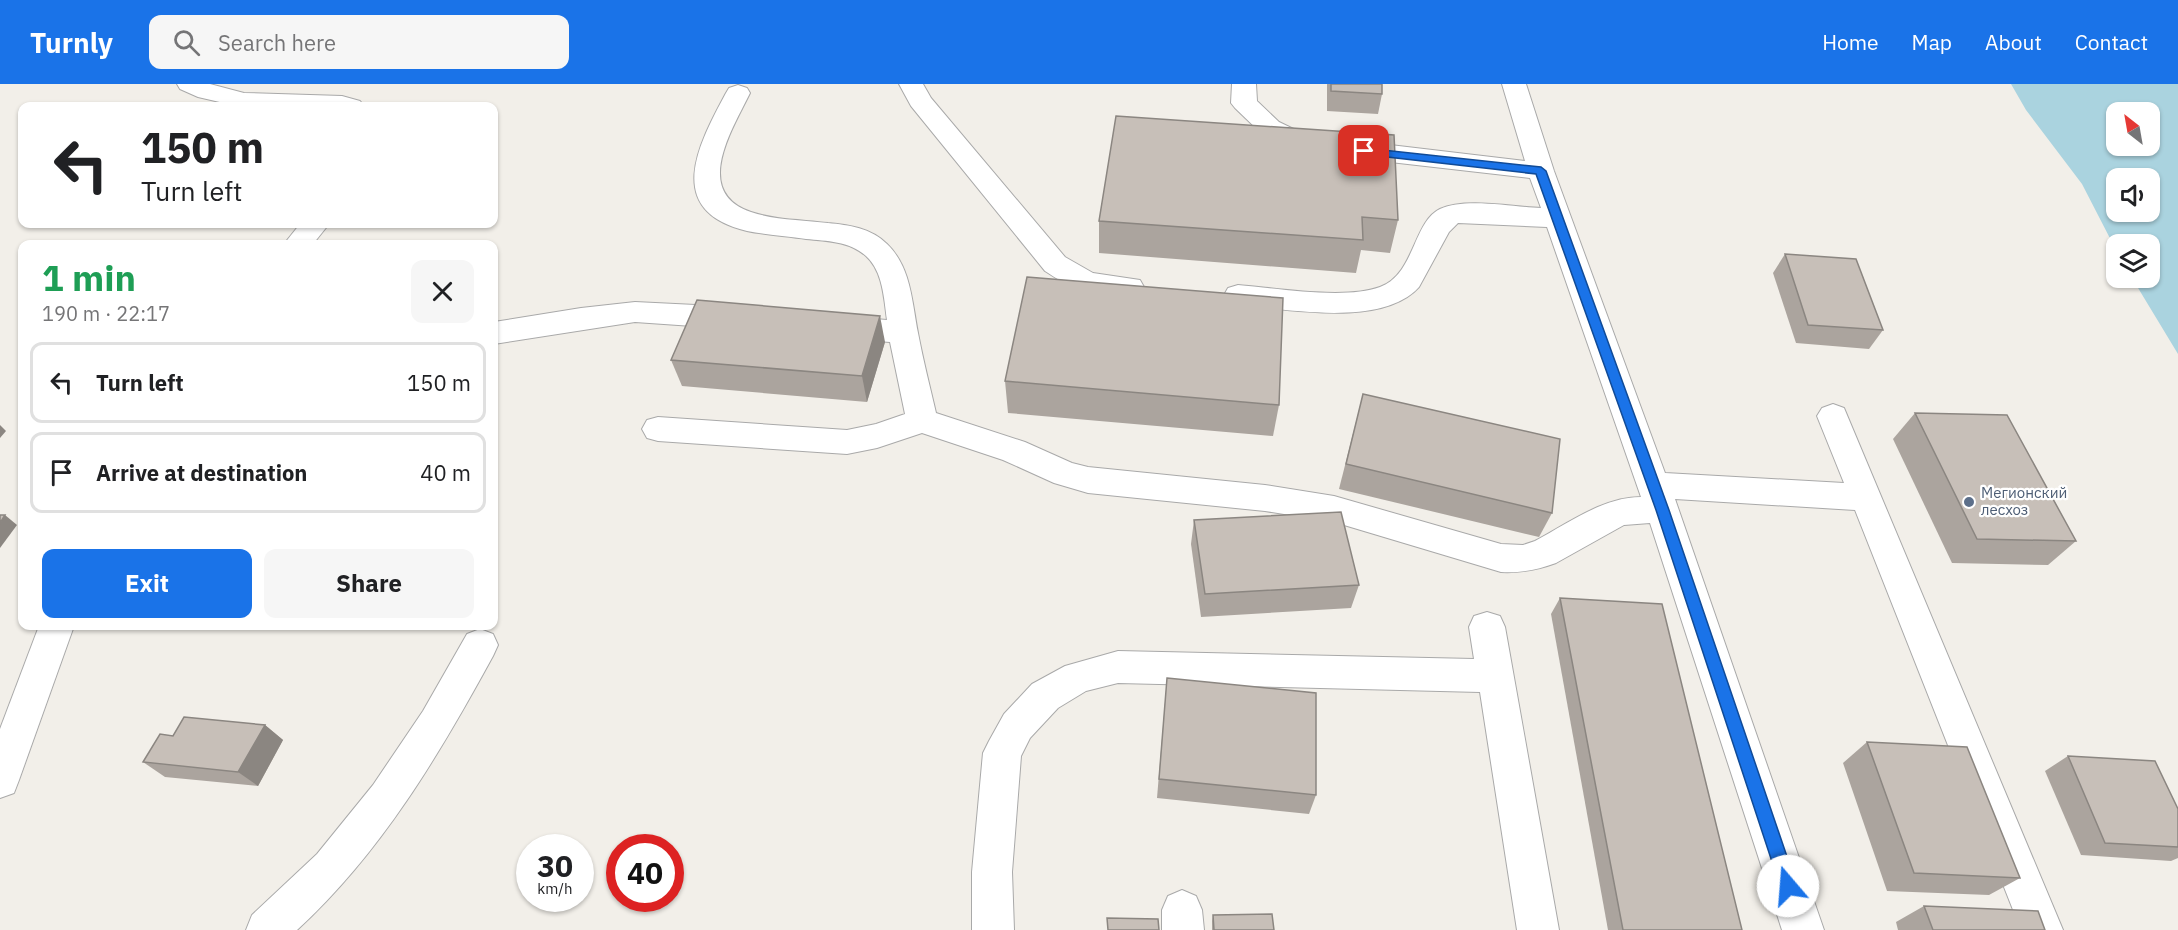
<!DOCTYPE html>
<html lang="en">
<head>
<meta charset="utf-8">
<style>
  body { margin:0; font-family:"IBM Plex Sans",sans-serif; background:#f6f6f6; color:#202124; height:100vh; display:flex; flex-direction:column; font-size:22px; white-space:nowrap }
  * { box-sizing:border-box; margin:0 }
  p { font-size:20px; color:#757577 }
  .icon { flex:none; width:33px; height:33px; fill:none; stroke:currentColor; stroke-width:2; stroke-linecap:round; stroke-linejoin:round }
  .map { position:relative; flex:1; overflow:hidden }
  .sheet { position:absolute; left:18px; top:156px; width:480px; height:390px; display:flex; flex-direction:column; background:#fff; border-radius:12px; box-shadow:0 2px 4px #0004 }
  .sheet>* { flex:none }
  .guide { position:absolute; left:18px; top:18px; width:480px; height:126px; border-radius:12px; box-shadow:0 2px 4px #0004; background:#fff; color:#202124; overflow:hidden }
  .needle { width:39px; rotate:329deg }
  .controls { position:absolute; left:2106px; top:18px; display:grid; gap:12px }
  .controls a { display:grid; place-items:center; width:54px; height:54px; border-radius:12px; background:#fff; box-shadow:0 2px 4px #0004; font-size:30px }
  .speed { position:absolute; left:516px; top:750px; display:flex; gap:12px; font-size:30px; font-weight:700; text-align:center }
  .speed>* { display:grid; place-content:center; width:78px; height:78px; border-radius:50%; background:#fff; box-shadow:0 2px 4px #0004; line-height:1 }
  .speed small { font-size:15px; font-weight:400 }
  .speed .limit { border:9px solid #d22; background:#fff; color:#111 }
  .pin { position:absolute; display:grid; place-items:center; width:51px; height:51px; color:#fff; margin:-26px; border-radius:12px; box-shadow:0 3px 9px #0006 }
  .me { position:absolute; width:66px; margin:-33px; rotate:342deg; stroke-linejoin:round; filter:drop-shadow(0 0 4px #0008) }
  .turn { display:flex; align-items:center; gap:21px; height:126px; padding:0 24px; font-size:27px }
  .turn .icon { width:78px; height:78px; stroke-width:2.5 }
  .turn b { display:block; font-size:42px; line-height:51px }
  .round { display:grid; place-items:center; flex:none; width:63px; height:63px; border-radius:12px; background:#f6f6f6 }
  .overview { display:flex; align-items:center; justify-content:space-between; height:102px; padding:0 24px }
  h1 { font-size:36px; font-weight:700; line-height:45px; color:#1e9e55 }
  .cta { display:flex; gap:12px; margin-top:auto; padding:12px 24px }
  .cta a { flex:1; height:69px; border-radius:12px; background:#1a73e8; color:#fff; font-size:24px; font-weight:700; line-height:69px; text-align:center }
  .cta a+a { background:#f6f6f6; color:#202124 }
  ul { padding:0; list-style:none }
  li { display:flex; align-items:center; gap:18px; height:81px; margin:0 12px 9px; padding:0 12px; border:3px solid #e0e0e0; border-radius:12px }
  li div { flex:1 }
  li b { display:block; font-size:22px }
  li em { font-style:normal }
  header { display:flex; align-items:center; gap:36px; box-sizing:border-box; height:84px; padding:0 30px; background:#1a73e8; color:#fff }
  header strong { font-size:28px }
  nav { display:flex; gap:33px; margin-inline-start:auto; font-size:21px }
  .search { width:420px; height:54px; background:#f6f6f6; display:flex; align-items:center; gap:15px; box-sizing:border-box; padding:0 21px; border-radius:12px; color:#757577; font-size:22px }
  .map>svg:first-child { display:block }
  .water { fill:#aad3df; fill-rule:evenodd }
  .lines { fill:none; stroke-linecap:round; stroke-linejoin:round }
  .minor-casing { stroke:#a9a9a9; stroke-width:2 }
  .minor { fill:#fff; fill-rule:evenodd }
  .wall { fill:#aba49e }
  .shaded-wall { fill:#8b8681 }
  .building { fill:#c7bfb8; stroke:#8b8681; stroke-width:1.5 }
  .route { fill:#1a73e8; stroke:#114b97; stroke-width:1.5 }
  .service-dot { fill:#5c6f8a; stroke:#fff; stroke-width:2 }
  .labels { text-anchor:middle; stroke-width:4.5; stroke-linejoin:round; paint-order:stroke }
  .service-label { font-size:15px; fill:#4e5e75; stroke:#fff; text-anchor:start }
</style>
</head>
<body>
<header>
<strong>Turnly</strong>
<div class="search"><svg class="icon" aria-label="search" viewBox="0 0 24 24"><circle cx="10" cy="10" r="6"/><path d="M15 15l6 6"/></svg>Search here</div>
<nav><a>Home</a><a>Map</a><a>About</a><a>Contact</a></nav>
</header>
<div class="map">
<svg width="2178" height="846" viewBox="0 0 2178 846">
  <rect width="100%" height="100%" fill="#f2efe9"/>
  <!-- water -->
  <path class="water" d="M2011,0H2178V270L2132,194H2150V160H2116V166L2082,100L2026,26ZM2116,28H2150V62H2116ZM2116,94H2150V128H2116Z"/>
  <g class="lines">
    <defs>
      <g id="minor">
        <path d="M177,0H210L244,9L342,12L360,17L364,22H237L198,13L180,5Z"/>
        <path d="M899,0H923L931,14L1065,173L1093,189L1140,196L1144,203L1140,210C1109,219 1071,205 1045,187L911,22Z"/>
        <path d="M1232,0H1256L1257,17L1279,38L1306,51L1525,77L1502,0H1526L1554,87L1665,389L1844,399L1817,332L1822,324L1833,320L1844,324L2063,846H2021L1855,426L1675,415L1824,846H1782L1650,439L1624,441L1556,479C1537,486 1521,489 1501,488L1334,438L1265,427L1088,409L1054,399L1003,376L922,349L877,364L847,370L658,357L647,354L642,345L647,336L658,333L847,346L876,340L905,330L890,258L838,254L828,251L823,243L828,235L838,232L887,236C884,215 883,187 866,172C849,157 827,157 806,155C787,152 766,151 747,147C663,127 698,61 726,9L729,4L738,1L747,4L750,9C732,46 692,108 751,128C774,136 804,136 828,139C849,141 871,144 887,160C911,183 912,218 918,249C923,276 930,303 936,329L1025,358L1072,379L1088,383L1265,401L1334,412L1501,460L1523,461L1535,457C1567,440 1603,413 1641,413L1547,143L1458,139L1449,148L1419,203C1382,244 1287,225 1238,221L1228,218L1224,211L1228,204L1238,201C1276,204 1345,216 1380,203C1415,190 1413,138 1440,125C1465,113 1513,123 1541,124L1530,94L1320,70L1286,62L1261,49L1235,24L1231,19Z"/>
        <path d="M300,140H329L313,160H284Z"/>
        <path d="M635,218L736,223L746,227L751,234L746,241L736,245L635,238L494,260V238L581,224Z"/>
        <path d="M1487,528L1500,532L1505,543L1559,846H1517L1480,608L1118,599L1086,607L1058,624L1030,654L1021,672L1012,788L1014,846H972V788L983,669L989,657L1004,630L1032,600L1065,582L1118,567L1474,575L1469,543L1474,532Z"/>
        <path d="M39,542H74L19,696L14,709L0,714V645Z"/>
        <path d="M480,545L493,550L498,561L493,572C439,671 381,769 297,846H246L252,831L317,770L373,701L423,627L467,550Z"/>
        <path d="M1182,806L1196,812L1202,826L1204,846H1162V826L1168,812Z"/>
      </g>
    </defs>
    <!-- minor casing -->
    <use href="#minor" class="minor-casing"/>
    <!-- minor -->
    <use href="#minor" class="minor"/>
  </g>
  <!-- wall -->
  <g class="wall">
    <path d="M1327,0H1382V10L1378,30L1327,27Z"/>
    <path d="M1116,32L1398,136L1390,169L1361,166L1356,189L1099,169V137Z"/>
    <path d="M1785,170L1883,246L1869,265L1796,259L1773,189Z"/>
    <path d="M885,258L867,318L682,302L671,276Z"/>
    <path d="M1005,297L1279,321L1273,352L1008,329Z"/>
    <path d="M1363,310L1552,429L1539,453L1339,405Z"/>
    <path d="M1915,329L2076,457L2048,481L1952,479L1893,355Z"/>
    <path d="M1194,436L1359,501L1351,524L1201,533L1191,460Z"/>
    <path d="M1560,514L1742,846H1608L1551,530Z"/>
    <path d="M1167,594L1316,711L1309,730L1157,714Z"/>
    <path d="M265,641L283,656L258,702L165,693L143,678L173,652Z"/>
    <path d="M1867,658L2020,794L1989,811L1887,807L1843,679Z"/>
    <path d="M2068,672L2178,725V774L2171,777L2081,771L2045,687Z"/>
    <path d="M1924,822L2045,846H1898L1896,838Z"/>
    <path d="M1213,831L1274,846H1212V837Z"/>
  </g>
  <!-- shaded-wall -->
  <g class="shaded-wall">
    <path d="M880,232L885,258L867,318L862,292Z"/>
    <path d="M0,341L6,347L0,354Z"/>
    <path d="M5,431L17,441L0,464V439Z"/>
    <path d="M265,641L283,656L258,702L238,688Z"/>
  </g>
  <!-- building -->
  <g class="building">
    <path d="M1331,0H1382V10L1331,7Z"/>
    <path d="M1116,32L1394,51L1398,136L1362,133L1363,156L1099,137Z"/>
    <path d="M1785,170L1856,175L1883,246L1808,241Z"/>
    <path d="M1027,193L1283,214L1279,321L1005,297Z"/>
    <path d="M697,216L880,232L862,292L671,276Z"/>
    <path d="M1363,310L1560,355L1552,429L1346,380Z"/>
    <path d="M1915,329L2007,331L2076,457L1977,455Z"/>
    <path d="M1341,428L1359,501L1205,510L1194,436Z"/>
    <path d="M0,431H5L0,439Z"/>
    <path d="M1560,514L1662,520L1742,846H1623Z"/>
    <path d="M1167,594L1316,609V711L1159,695Z"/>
    <path d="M184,633L265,641L238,688L143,678L160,650L173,652Z"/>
    <path d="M1867,658L1967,663L2020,794L1914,789Z"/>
    <path d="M2068,672L2155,677L2178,725V763L2105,759Z"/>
    <path d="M1924,822L2038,827L2045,846H1933Z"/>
    <path d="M1272,830L1274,846H1214L1213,831Z"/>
    <path d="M1107,834L1158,835L1159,846H1108Z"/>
  </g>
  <!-- route -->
  <path class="route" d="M1364,64L1541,83L1546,87L1669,426L1797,802L1794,808L1788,810L1783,808L1780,802L1656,426L1536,90L1361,70V65Z"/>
  <!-- markers -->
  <circle class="service-dot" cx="1969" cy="418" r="6"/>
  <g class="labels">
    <!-- service labels -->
    <g class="service-label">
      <text x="1981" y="414">Мегионский<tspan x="1981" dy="17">лесхоз</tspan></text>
    </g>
  </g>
</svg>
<div class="controls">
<a><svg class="needle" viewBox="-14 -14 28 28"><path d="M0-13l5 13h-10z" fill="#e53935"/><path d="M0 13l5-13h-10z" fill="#757577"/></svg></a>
<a><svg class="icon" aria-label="sound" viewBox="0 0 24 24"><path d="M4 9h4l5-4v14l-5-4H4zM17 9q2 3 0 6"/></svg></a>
<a><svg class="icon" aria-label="layers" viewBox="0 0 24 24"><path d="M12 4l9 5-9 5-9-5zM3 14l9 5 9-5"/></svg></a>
</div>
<div class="speed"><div>30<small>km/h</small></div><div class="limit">40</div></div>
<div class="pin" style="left:1364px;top:67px;background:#d93025"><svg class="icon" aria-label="arrive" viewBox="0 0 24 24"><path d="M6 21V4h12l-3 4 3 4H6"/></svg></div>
<svg class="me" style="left:1788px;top:802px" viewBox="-20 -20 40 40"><circle r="19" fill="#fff"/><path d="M0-13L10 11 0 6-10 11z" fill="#1a73e8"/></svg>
<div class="guide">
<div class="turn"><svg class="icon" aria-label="left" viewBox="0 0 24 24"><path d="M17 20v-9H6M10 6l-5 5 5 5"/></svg><div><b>150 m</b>Turn left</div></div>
</div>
<section class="sheet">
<div class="overview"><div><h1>1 min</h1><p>190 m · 22:17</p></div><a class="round"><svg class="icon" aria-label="close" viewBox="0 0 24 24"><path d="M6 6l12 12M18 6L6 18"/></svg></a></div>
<ul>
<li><svg class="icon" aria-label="left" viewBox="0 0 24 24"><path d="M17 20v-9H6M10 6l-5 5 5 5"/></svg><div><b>Turn left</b></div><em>150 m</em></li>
<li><svg class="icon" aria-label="arrive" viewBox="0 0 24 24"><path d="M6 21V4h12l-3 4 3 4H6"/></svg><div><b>Arrive at destination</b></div><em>40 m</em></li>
</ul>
<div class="cta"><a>Exit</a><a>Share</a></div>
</section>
</div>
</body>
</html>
